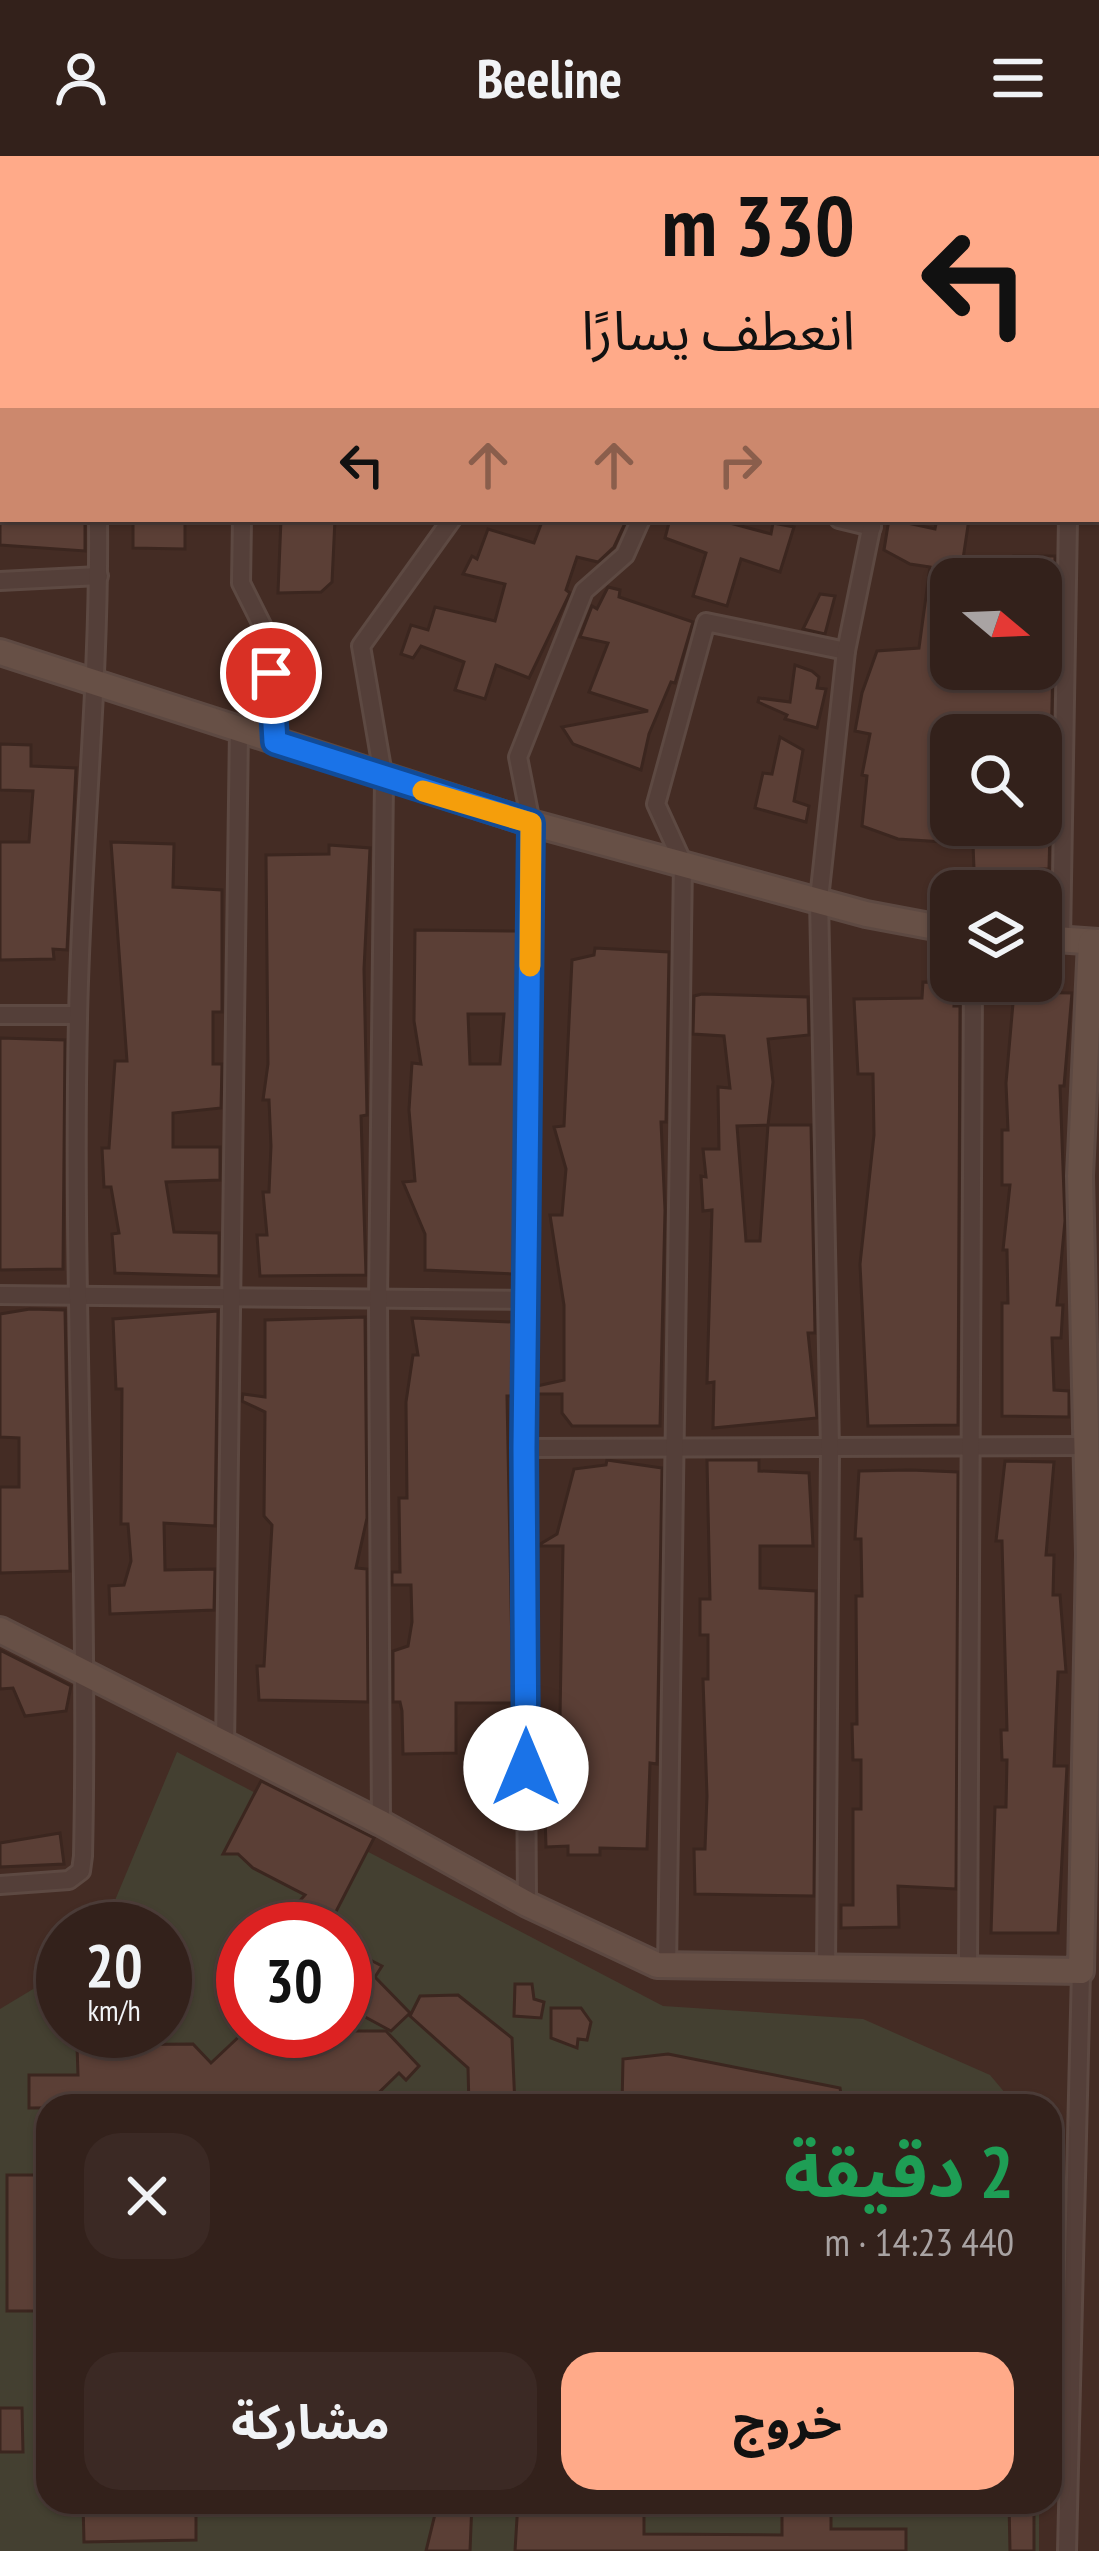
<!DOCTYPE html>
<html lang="ar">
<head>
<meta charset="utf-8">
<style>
  body { margin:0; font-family:"PT Sans Narrow","Noto Sans Arabic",sans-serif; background:#3b2924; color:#f1f3f6; direction:rtl; height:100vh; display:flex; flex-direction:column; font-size:45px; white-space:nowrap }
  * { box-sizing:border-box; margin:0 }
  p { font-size:39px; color:#a9a3a3 }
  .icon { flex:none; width:66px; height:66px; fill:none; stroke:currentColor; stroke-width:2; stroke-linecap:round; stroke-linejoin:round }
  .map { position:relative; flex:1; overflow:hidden; direction:ltr }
  .panel { position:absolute; left:36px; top:1938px; width:1026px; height:420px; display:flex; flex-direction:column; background:#33211b; border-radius:36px; box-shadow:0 3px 9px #0004,0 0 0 3px #4e3e3a; direction:rtl }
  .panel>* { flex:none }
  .banner { position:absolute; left:0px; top:0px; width:1101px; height:366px; box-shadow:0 3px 9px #0004,0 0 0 3px #4e3e3a; direction:rtl; background:#ffaa89; color:#111; overflow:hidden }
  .needle { width:78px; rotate:109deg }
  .controls { position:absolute; left:930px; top:402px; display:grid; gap:24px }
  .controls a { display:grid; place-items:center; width:132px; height:132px; border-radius:24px; background:#33211b; box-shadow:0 3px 9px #0004,0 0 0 3px #4e3e3a; font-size:60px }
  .speed { position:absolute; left:36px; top:1746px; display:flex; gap:24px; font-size:60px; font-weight:700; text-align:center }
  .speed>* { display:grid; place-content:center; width:156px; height:156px; border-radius:50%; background:#33211b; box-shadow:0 3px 9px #0004,0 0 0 3px #4e3e3a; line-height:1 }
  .speed small { font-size:30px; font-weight:400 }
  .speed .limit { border:18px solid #d22; background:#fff; color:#111 }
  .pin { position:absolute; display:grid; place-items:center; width:102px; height:102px; color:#fff; margin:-51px; border:6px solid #fff; border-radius:50%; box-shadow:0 3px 12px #0007 }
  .me { position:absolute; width:132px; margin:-66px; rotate:0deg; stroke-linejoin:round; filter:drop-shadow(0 0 9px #0008) }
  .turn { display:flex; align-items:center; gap:42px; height:252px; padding:0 48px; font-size:54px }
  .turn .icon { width:156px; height:156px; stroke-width:2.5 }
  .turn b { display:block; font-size:84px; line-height:102px }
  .lanes { display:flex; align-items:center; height:114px; padding:0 48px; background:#0003; justify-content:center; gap:60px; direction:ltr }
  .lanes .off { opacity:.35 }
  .round { display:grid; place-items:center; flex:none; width:126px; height:126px; border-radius:36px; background:#3b2924 }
  .headline { display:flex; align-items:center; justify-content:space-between; height:204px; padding:0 48px }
  h1 { font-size:72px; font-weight:700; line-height:90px; color:#1e9e55 }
  .primary-button { display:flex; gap:24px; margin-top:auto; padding:24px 48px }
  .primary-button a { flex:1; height:138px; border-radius:36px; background:#ffaa89; color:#111; font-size:48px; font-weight:700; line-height:138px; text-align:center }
  .primary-button a+a { background:#3b2924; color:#f1f3f6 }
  header { display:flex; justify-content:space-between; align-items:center; height:156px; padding:0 48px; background:#33211b; font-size:54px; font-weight:700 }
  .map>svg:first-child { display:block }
  .medical { fill:#444031; fill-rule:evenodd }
  .building { fill:#5b3f36; stroke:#3b261f; stroke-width:3; fill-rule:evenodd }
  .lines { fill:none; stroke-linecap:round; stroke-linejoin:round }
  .street-casing { stroke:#5d4942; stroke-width:22 }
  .secondary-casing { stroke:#5d4942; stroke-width:30 }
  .street { stroke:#543f39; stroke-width:16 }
  .secondary { stroke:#675046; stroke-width:24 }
  .route-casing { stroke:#114b97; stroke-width:30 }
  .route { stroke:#1a73e8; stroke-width:21 }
  .slow { stroke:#f59e0b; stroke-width:21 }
</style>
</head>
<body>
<header><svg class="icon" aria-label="menu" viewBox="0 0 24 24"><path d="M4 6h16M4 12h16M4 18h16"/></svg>Beeline<svg class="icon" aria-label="person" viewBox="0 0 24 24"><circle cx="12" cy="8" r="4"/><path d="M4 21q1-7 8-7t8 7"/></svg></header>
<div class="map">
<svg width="1099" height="2395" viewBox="0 0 1099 2395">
  <rect width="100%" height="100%" fill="#442c24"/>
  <!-- medical -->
  <path class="medical" d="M177,1596L663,1850L863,1863L990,1919L1016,1950H48V2346H1039V2395H0V1853L63,1815V1875H165V1773H103ZM243,1773H345V1875H243Z"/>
  <!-- building -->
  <g class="building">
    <path d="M0,363H85V395L0,389Z"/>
    <path d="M133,363H185V393L133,392Z"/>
    <path d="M281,363H335L332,426L321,436L278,437Z"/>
    <path d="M543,363H627L614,391L598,406L577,401L566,434L570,437L529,522L496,509L485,543L455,534L464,506L421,490L413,502L401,498L411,469L428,474L435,451L495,465L505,428L463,418L472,400L477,403L488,373L534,387Z"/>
    <path d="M670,363H715L771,378L773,367L794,371L780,416L741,403L727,450L693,440L706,397L665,382Z"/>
    <path d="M889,363L935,373L937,363H969L960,423H951V513H1041V423H1014V400H1055L1050,649H1041V579H951V669H962L961,674L1050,673L1049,713H974L973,688L898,683L862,670L867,620L862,619L870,578L855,575L862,537L877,495L919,492L930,411L910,408L884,394Z"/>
    <path d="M608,431L620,434L619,441L693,466L675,527L671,526L649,578L641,614L573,588L562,571L648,555L589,536L608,487L580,481L592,450L597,453Z"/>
    <path d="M820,438L835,440L825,478L803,473Z"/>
    <path d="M795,509L812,515L819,521L817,532L826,533L817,572L785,563L787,559L758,546L759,542L790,546Z"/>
    <path d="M780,581L803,594L794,645L809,650L806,666L755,652L763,617L772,618Z"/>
    <path d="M0,588L31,589V610L76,612L67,794L53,793L54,803L0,804V686H29L33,635L0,634Z"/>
    <path d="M111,686L174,688L173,731L222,734V856H213V908H222L221,952L173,957V991H220V1024L166,1026L174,1076L219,1077V1120L115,1117L112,1078L119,1077L111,1031H104L102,992H109L115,905H127Z"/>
    <path d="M329,689L370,692L364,813L367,959L361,960L366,1119L260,1120L257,1079H267L263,1036H269L271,990L269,944H263L268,908L266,699L329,698Z"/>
    <path d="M415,774L517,775L513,1118L425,1114V1078L403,1026L415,1025L409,954L412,907L421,908L414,865ZM468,858H504L500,908H470Z"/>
    <path d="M595,792L669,796L666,966H661L665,1054L660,1270H572L562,1257V1238H537V1230L564,1224V1149L550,1059H562L566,1013L554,971L564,970L572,804L594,799Z"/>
    <path d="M923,826L955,827L954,850H960L958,1269L868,1270L860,1108L874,979L873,918H858L854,843L922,842Z"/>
    <path d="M1014,836L1072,837L1064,930H1060L1065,1065L1057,1149H1063L1061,1182H1052L1054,1234L1069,1235V1261L1002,1260V1147H1008L1007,1094H1003L1010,1029H1002V974H1008L1006,927Z"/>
    <path d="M702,838L808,841L809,879L768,883L773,926L768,969H811L815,1177H808L817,1262L713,1272L714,1226L707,1227L712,1054L703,1055L701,1020L706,1021L703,993H719L718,931L730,932L724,880L693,878L694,840ZM768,969L760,1085H746L737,970Z"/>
    <path d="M0,882L65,884L63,1113L0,1114Z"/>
    <path d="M30,1153L65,1154L70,1415L0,1417V1331H19V1282L0,1281V1158Z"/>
    <path d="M218,1155L215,1370L164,1367L165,1414L215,1413L214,1454L110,1458L109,1430L124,1429L131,1405L128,1368H121L122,1233H116L113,1163Z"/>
    <path d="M365,1161L367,1362L356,1412L367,1413L368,1546L259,1544L257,1510H264L272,1369L264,1360L265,1256L242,1245L243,1238L265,1241V1164Z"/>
    <path d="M412,1162L512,1166V1240H507L513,1547H456V1597L403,1598L402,1555L400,1546H393V1495L408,1490L412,1466L411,1429H392V1416H400L399,1342H407L406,1246L413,1199H418Z"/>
    <path d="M607,1304L662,1312L657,1608L650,1607L647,1693L600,1692V1699H568V1690L546,1691L545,1659H557L564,1602L555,1561H560L563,1390H537L557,1378L574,1313L606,1309Z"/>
    <path d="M707,1304H759V1315L809,1317L813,1390H760V1432L816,1435L814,1740L695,1738L694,1693H705L707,1640L703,1523H708V1479H700V1443H710Z"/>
    <path d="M1005,1305L1054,1306L1046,1399H1054L1053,1439H1060L1066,1516H1058L1054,1610H1067L1058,1777H991L995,1651H1006L1007,1604H1002L1001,1574H1007L1002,1385H996Z"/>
    <path d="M910,1314L958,1316L956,1733L898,1730L899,1771L841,1772V1749H853V1653H861V1604H853L852,1568H857L856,1440H862L861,1383H855L859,1315Z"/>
    <path d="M0,1494L71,1530L66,1555L25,1560L13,1532L0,1533Z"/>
    <path d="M261,1625L374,1682L327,1773H274L305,1739L253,1712L238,1698H223Z"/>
    <path d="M60,1677L64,1708L0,1711V1687Z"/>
    <path d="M345,1791L382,1810L375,1821L410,1857L391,1875L345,1850Z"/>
    <path d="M515,1828H532L534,1843L544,1846L541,1862L514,1860Z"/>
    <path d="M458,1839L512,1882L515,1950H469L468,1912L410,1860L420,1840Z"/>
    <path d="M551,1852H581L591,1866L587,1884L578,1883L577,1892L551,1882Z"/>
    <path d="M245,1875H386L419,1910L406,1924L399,1917L365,1950H339L331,1942L324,1950L29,1952V1919H78L77,1889L193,1888L211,1907Z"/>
    <path d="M668,1898L840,1932L843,1950H622L623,1903Z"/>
    <rect x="7" y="2019" width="41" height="136"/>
    <path d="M0,2252H22L23,2296H0Z"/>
    <path d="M83,2346H196V2384L84,2386Z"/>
    <path d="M438,2346H472L470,2395H426Z"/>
    <path d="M518,2346L644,2349V2378L782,2379V2346H831V2373H906V2395H515Z"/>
    <path d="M1009,2346H1034V2395H1010Z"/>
  </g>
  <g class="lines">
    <defs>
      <g id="street">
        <path d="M94,0V3"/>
        <path d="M394,0L395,3"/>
        <path d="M249,3V0"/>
        <path d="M658,3L659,0"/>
        <path d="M802,3L803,0"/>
        <path d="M910,3V0"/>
        <path d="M1071,3V0"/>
        <path d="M1098,257H1099"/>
        <path d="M242,363L241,427L269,483L275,586"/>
        <path d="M839,363L872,371"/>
        <path d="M0,425L99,420"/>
        <path d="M1061,784L1068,363"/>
        <path d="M0,859H78"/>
        <path d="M0,1139L526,1144"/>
        <path d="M524,1292L1088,1290"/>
        <path d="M225,1590L239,573"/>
        <path d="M381,1667L378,1145L384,624L361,490L452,363"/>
        <path d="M0,1729L69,1724L81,1715L83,1700C89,1420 72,1142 78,863C81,696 100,530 98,363"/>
        <path d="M527,1748L524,1292L531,667L518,601L584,435L625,399L641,363"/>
        <path d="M667,1812L683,707L656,648L706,466L846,495"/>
        <path d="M826,1813L830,1293L819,743L846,495L873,363"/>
        <path d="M968,1813L973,825"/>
        <path d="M1067,2395L1081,1815"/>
      </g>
      <g id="secondary">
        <path d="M0,496L531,667L866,758L951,774"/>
        <path d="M1041,782L1099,786"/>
        <path d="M0,1474L381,1667L527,1748L657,1809L1081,1815L1089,1398L1080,1020L1091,786"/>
      </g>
    </defs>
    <!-- street casing -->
    <use href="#street" class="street-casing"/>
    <!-- secondary casing -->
    <use href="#secondary" class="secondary-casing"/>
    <!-- street -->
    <use href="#street" class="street"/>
    <!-- secondary -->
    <use href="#secondary" class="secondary"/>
  </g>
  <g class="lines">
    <defs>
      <path id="route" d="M271,517L275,586L531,667L524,1292L526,1612"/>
    </defs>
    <!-- route casing -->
    <use href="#route" class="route-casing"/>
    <!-- route -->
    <use href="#route" class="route"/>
    <!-- slow -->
    <path class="slow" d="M423,635L531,667L530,810"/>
  </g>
</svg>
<div class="controls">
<a><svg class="needle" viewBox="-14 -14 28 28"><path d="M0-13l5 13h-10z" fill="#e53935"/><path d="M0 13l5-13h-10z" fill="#a9a3a3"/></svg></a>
<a><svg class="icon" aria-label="search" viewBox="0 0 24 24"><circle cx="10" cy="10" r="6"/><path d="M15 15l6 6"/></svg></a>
<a><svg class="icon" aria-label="layers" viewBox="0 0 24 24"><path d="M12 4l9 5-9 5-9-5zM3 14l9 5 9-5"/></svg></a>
</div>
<div class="speed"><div>20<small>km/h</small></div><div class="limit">30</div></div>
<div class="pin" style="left:271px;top:517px;background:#d93025"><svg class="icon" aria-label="arrive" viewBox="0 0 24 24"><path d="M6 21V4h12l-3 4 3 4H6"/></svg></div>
<svg class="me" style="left:526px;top:1612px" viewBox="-20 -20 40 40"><circle r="19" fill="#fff"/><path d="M0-13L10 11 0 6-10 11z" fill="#1a73e8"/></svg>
<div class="banner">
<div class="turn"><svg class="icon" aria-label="left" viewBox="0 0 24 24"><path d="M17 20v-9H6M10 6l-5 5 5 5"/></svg><div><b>330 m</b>انعطف يسارًا</div></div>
<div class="lanes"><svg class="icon" aria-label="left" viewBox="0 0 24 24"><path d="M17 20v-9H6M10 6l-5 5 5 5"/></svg><svg class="icon off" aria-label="ahead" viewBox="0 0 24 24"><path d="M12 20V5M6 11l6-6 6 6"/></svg><svg class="icon off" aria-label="ahead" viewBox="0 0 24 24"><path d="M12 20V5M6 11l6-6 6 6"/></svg><svg class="icon off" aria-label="right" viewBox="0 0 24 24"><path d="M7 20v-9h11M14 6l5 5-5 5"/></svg></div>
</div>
<section class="panel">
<div class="headline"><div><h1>2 دقيقة</h1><p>440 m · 14:23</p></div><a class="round"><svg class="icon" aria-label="close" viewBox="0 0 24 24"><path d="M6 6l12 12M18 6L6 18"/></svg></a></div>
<div class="primary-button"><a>خروج</a><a>مشاركة</a></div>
</section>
</div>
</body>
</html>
